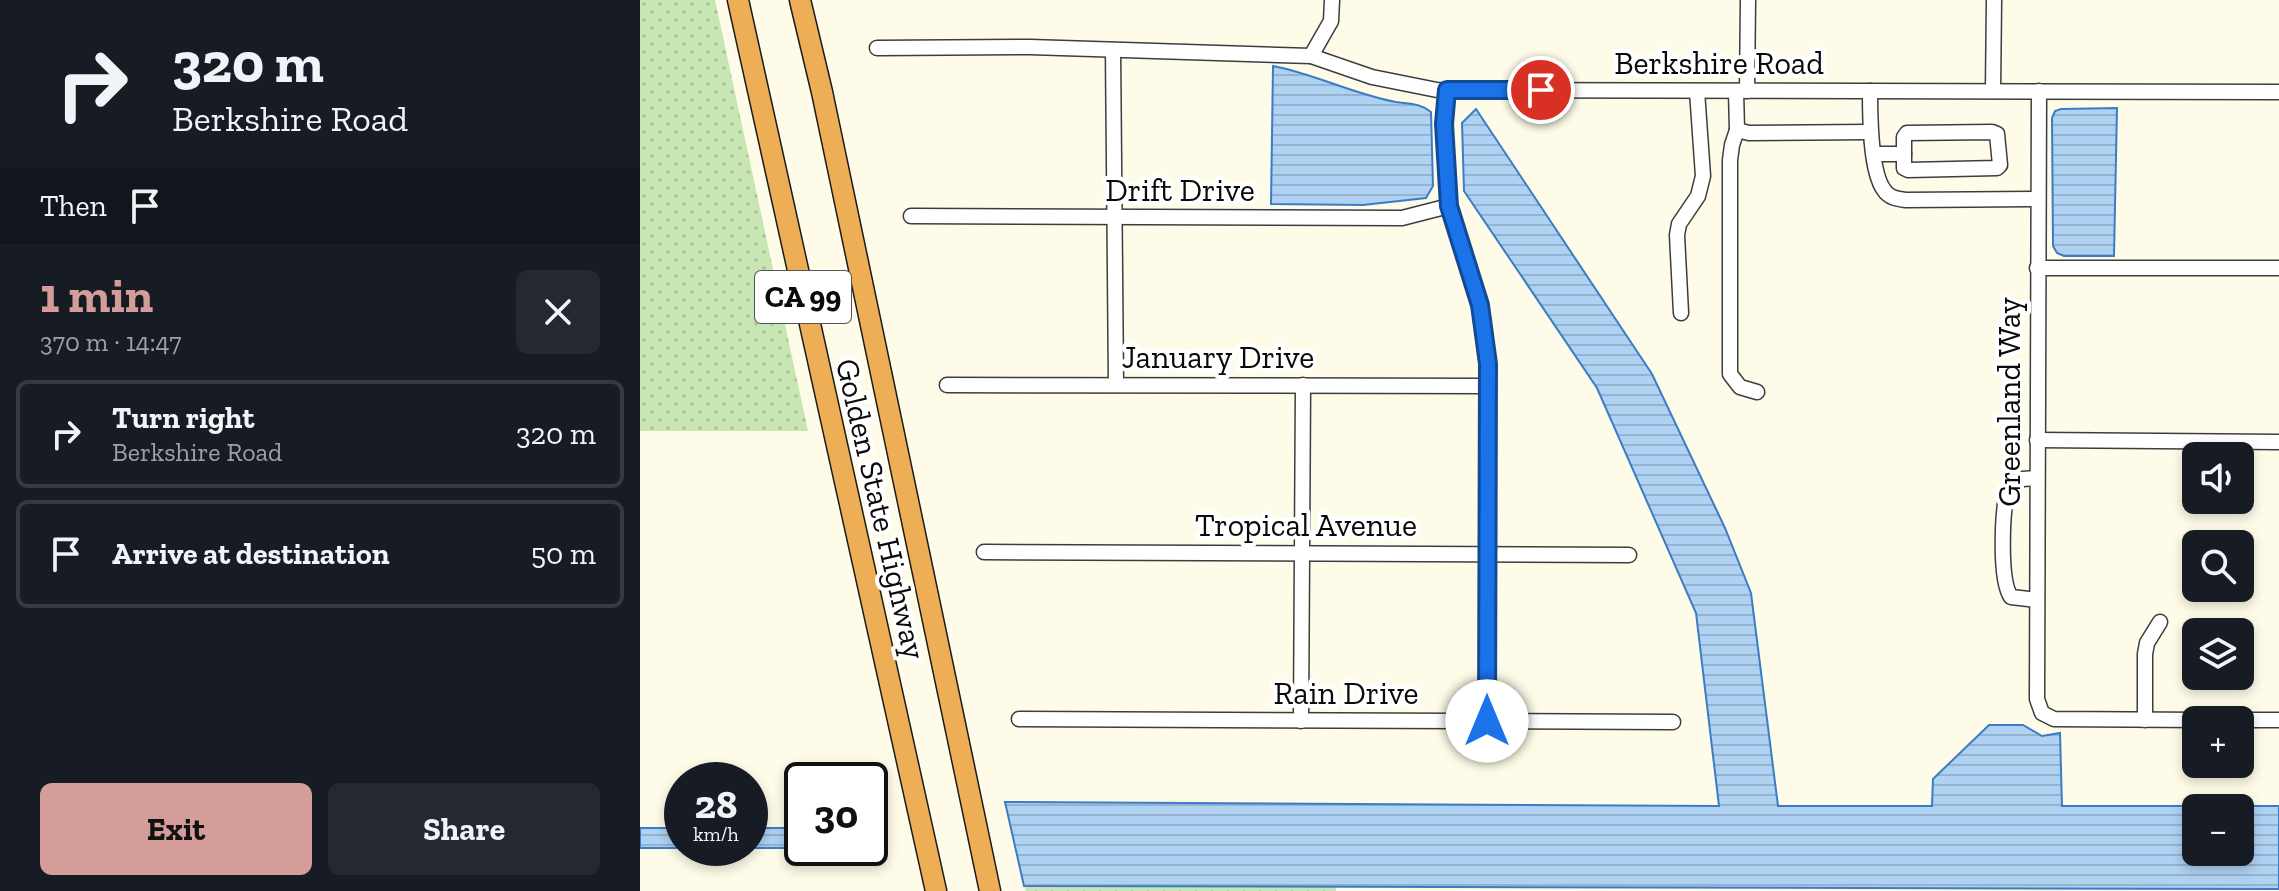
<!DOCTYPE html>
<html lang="en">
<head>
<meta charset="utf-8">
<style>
  body { margin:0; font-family:"Zilla Slab",serif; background:#242831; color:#f1f3f6; height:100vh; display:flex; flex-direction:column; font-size:30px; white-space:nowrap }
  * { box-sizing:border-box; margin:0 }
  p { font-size:26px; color:#9ea1a6 }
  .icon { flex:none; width:44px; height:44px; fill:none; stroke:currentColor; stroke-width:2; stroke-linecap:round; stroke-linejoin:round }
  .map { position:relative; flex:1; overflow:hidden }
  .details { display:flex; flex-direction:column; background:#171b24; width:640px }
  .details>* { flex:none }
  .hud { background:#171b24; color:#f1f3f6; overflow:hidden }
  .fabs { position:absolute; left:1542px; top:442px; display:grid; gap:16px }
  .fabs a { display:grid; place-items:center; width:72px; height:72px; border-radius:12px; background:#171b24; box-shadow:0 4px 12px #0003; font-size:40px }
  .speed { position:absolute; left:24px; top:762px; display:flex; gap:16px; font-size:40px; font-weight:700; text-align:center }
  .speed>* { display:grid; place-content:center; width:104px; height:104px; border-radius:50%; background:#171b24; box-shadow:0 4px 12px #0003; line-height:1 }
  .speed small { font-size:20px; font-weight:400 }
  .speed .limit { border:4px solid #111; border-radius:12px; background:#fff; color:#111 }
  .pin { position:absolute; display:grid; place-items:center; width:68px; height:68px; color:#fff; margin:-34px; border:4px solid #fff; border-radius:50%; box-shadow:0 2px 8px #0007 }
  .me { position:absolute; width:88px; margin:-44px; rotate:0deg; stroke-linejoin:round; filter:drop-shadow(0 0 6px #0008) }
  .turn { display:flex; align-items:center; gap:28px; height:168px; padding:0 40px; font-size:36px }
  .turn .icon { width:104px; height:104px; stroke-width:2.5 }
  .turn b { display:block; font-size:56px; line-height:68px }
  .then { display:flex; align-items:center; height:76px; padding:0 40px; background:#0003; gap:16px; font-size:30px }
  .round { display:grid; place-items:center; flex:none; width:84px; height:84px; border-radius:12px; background:#242831 }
  .headline { display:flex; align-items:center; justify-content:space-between; height:136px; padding:0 40px }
  h1 { font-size:48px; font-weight:800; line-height:60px; color:#d59d9a }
  .primary-button { display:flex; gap:16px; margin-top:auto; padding:16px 40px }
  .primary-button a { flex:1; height:92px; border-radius:12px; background:#d59d9a; color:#111; font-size:32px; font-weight:800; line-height:92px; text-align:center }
  .primary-button a+a { background:#242831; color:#f1f3f6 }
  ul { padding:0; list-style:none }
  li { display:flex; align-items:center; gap:24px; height:108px; margin:0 16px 12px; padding:0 24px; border:4px solid #363941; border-radius:12px }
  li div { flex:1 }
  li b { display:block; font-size:30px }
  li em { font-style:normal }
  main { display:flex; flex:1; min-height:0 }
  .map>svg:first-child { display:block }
  .grass { fill:url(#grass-dots) }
  .water { fill:url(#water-rules); stroke:#3a7dc6; stroke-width:2; fill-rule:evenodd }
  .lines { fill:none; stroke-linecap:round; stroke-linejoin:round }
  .minor-casing { stroke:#3d3d3d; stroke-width:17 }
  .highway-casing { stroke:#1b1b1b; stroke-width:23 }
  .minor { stroke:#fff; stroke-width:14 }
  .highway { stroke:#edae56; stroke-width:20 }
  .route-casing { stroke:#114b97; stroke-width:20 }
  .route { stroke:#1a73e8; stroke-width:14 }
  .labels { text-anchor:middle; stroke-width:8; stroke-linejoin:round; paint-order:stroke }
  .shield { fill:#fff; stroke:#545454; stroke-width:2 }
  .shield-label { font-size:30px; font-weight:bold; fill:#0a0a0a }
  .street-label { font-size:32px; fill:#0a0a0a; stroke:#fff }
</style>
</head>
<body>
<main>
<section class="details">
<div class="hud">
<div class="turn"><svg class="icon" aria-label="right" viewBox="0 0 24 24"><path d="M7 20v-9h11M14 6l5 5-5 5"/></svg><div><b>320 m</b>Berkshire Road</div></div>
<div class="then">Then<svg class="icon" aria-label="arrive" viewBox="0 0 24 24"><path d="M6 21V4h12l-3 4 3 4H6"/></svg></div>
</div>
<div class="headline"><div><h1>1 min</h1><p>370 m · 14:47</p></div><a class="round"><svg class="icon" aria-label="close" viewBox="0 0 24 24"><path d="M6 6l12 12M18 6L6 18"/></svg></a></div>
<ul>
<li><svg class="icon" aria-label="right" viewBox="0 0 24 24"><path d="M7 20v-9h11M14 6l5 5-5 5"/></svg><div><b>Turn right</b><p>Berkshire Road</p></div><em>320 m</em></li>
<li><svg class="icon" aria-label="arrive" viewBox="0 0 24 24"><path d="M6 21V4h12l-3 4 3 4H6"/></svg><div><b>Arrive at destination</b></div><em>50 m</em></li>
</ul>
<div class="primary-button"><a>Exit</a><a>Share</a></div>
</section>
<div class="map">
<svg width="1639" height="891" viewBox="0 0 1639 891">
  <defs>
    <pattern id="grass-dots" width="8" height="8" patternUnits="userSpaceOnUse" patternTransform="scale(2)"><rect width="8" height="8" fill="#c8e5b4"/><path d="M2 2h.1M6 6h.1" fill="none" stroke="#aac399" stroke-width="1.8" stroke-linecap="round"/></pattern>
    <pattern id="water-rules" width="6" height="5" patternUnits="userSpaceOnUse" patternTransform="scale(2)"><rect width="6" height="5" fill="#afd1f2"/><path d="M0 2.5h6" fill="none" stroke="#95b2ce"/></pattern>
  </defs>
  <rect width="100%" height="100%" fill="#fefce8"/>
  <!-- grass -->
  <g class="grass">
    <path d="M0,0H75L168,431H0Z"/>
    <path d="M384,886L696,887V891H386Z"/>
  </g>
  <!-- water -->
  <g class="water">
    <path d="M633,66C675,74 713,94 756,102C769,104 780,103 791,112L793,186L786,198L723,205L631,204Z"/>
    <path d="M1477,108L1474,256H1424L1417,253L1413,246L1412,118L1415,111L1421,109Z"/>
    <path d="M836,109L1012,374L1085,528L1111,593L1138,806H1292L1293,779L1349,725H1383L1402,736L1420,733L1422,806H1639V889L384,886L365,802L1079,806L1056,613L957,388L824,191L822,123ZM1600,808V852H1556V808Z"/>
    <path d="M0,828H42V848H110V828H162V848H218H0Z"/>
  </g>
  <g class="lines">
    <defs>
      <g id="minor">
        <path d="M237,48L390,47L671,56L732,77L797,90L1639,92"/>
        <path d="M473,50L476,384"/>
        <path d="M671,56L691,21L692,0"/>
        <path d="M807,90L804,124L809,206L840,305L848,364L847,721"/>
        <path d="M1096,91L1097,130L1092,145L1090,160V374L1100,387L1117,392"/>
        <path d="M1107,91L1108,0"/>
        <path d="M1230,91C1230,115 1230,171 1244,190C1249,198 1258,199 1266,200L1398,199"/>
        <path d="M1353,91L1354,0"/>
        <path d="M1399,91L1397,699L1402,713L1414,719L1563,720"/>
        <path d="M1097,130L1109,133L1230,132"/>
        <path d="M1352,132L1357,134L1360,165L1357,168L1268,170L1264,168V137L1267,133Z"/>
        <path d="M1234,154H1264"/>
        <path d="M271,216L762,218L809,206"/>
        <path d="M1397,268H1639"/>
        <path d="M1041,313L1037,235L1039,224L1058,196L1063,176L1057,91"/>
        <path d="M307,385L849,386"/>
        <path d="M1397,440L1639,442"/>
        <path d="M344,552L989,555"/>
        <path d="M1397,600L1371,597C1359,580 1362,510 1368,489L1382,479L1397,478"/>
        <path d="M379,719L1033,722"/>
        <path d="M1505,720V654L1507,643L1520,622"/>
        <path d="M1600,720H1639"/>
        <path d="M661,721L663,385"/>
      </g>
      <g id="highway">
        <path d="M98,0L296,891"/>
        <path d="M160,0L182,92L350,891"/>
      </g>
    </defs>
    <!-- minor casing -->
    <use href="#minor" class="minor-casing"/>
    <!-- highway casing -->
    <use href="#highway" class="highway-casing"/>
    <!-- minor -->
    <use href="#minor" class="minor"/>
    <!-- highway -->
    <use href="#highway" class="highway"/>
  </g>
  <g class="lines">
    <defs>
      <path id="route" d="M847,721L848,364L840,305L809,206L804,124L807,90H901"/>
    </defs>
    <!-- route casing -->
    <use href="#route" class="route-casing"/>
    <!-- route -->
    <use href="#route" class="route"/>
  </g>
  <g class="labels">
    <!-- shield labels -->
    <rect class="shield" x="115" y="271" width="96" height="52" rx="6"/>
    <g class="shield-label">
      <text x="163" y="307">CA 99</text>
    </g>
    <!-- street labels -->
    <g class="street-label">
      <text x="1079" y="74">Berkshire Road</text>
      <text x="540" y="201">Drift Drive</text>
      <text x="578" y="368">January Drive</text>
      <text transform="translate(1369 402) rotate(-90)" y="11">Greenland Way</text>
      <text transform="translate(241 509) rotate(77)" y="11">Golden State Highway</text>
      <text x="666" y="536">Tropical Avenue</text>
      <text x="706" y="704">Rain Drive</text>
    </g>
  </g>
</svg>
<div class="fabs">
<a><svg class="icon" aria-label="sound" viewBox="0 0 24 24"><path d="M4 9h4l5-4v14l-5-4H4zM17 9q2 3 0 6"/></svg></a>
<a><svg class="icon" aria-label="search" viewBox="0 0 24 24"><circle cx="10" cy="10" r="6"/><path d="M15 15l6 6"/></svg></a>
<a><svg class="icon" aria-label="layers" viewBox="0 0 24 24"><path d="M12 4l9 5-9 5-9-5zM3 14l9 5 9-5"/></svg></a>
<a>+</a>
<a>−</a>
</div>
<div class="speed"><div>28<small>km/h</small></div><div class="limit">30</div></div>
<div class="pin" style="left:901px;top:90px;background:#d93025"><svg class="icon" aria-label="arrive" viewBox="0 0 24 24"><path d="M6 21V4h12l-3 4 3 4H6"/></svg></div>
<svg class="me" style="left:847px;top:721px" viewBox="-20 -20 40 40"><circle r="19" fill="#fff"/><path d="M0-13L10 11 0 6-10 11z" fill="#1a73e8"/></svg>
</div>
</main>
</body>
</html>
